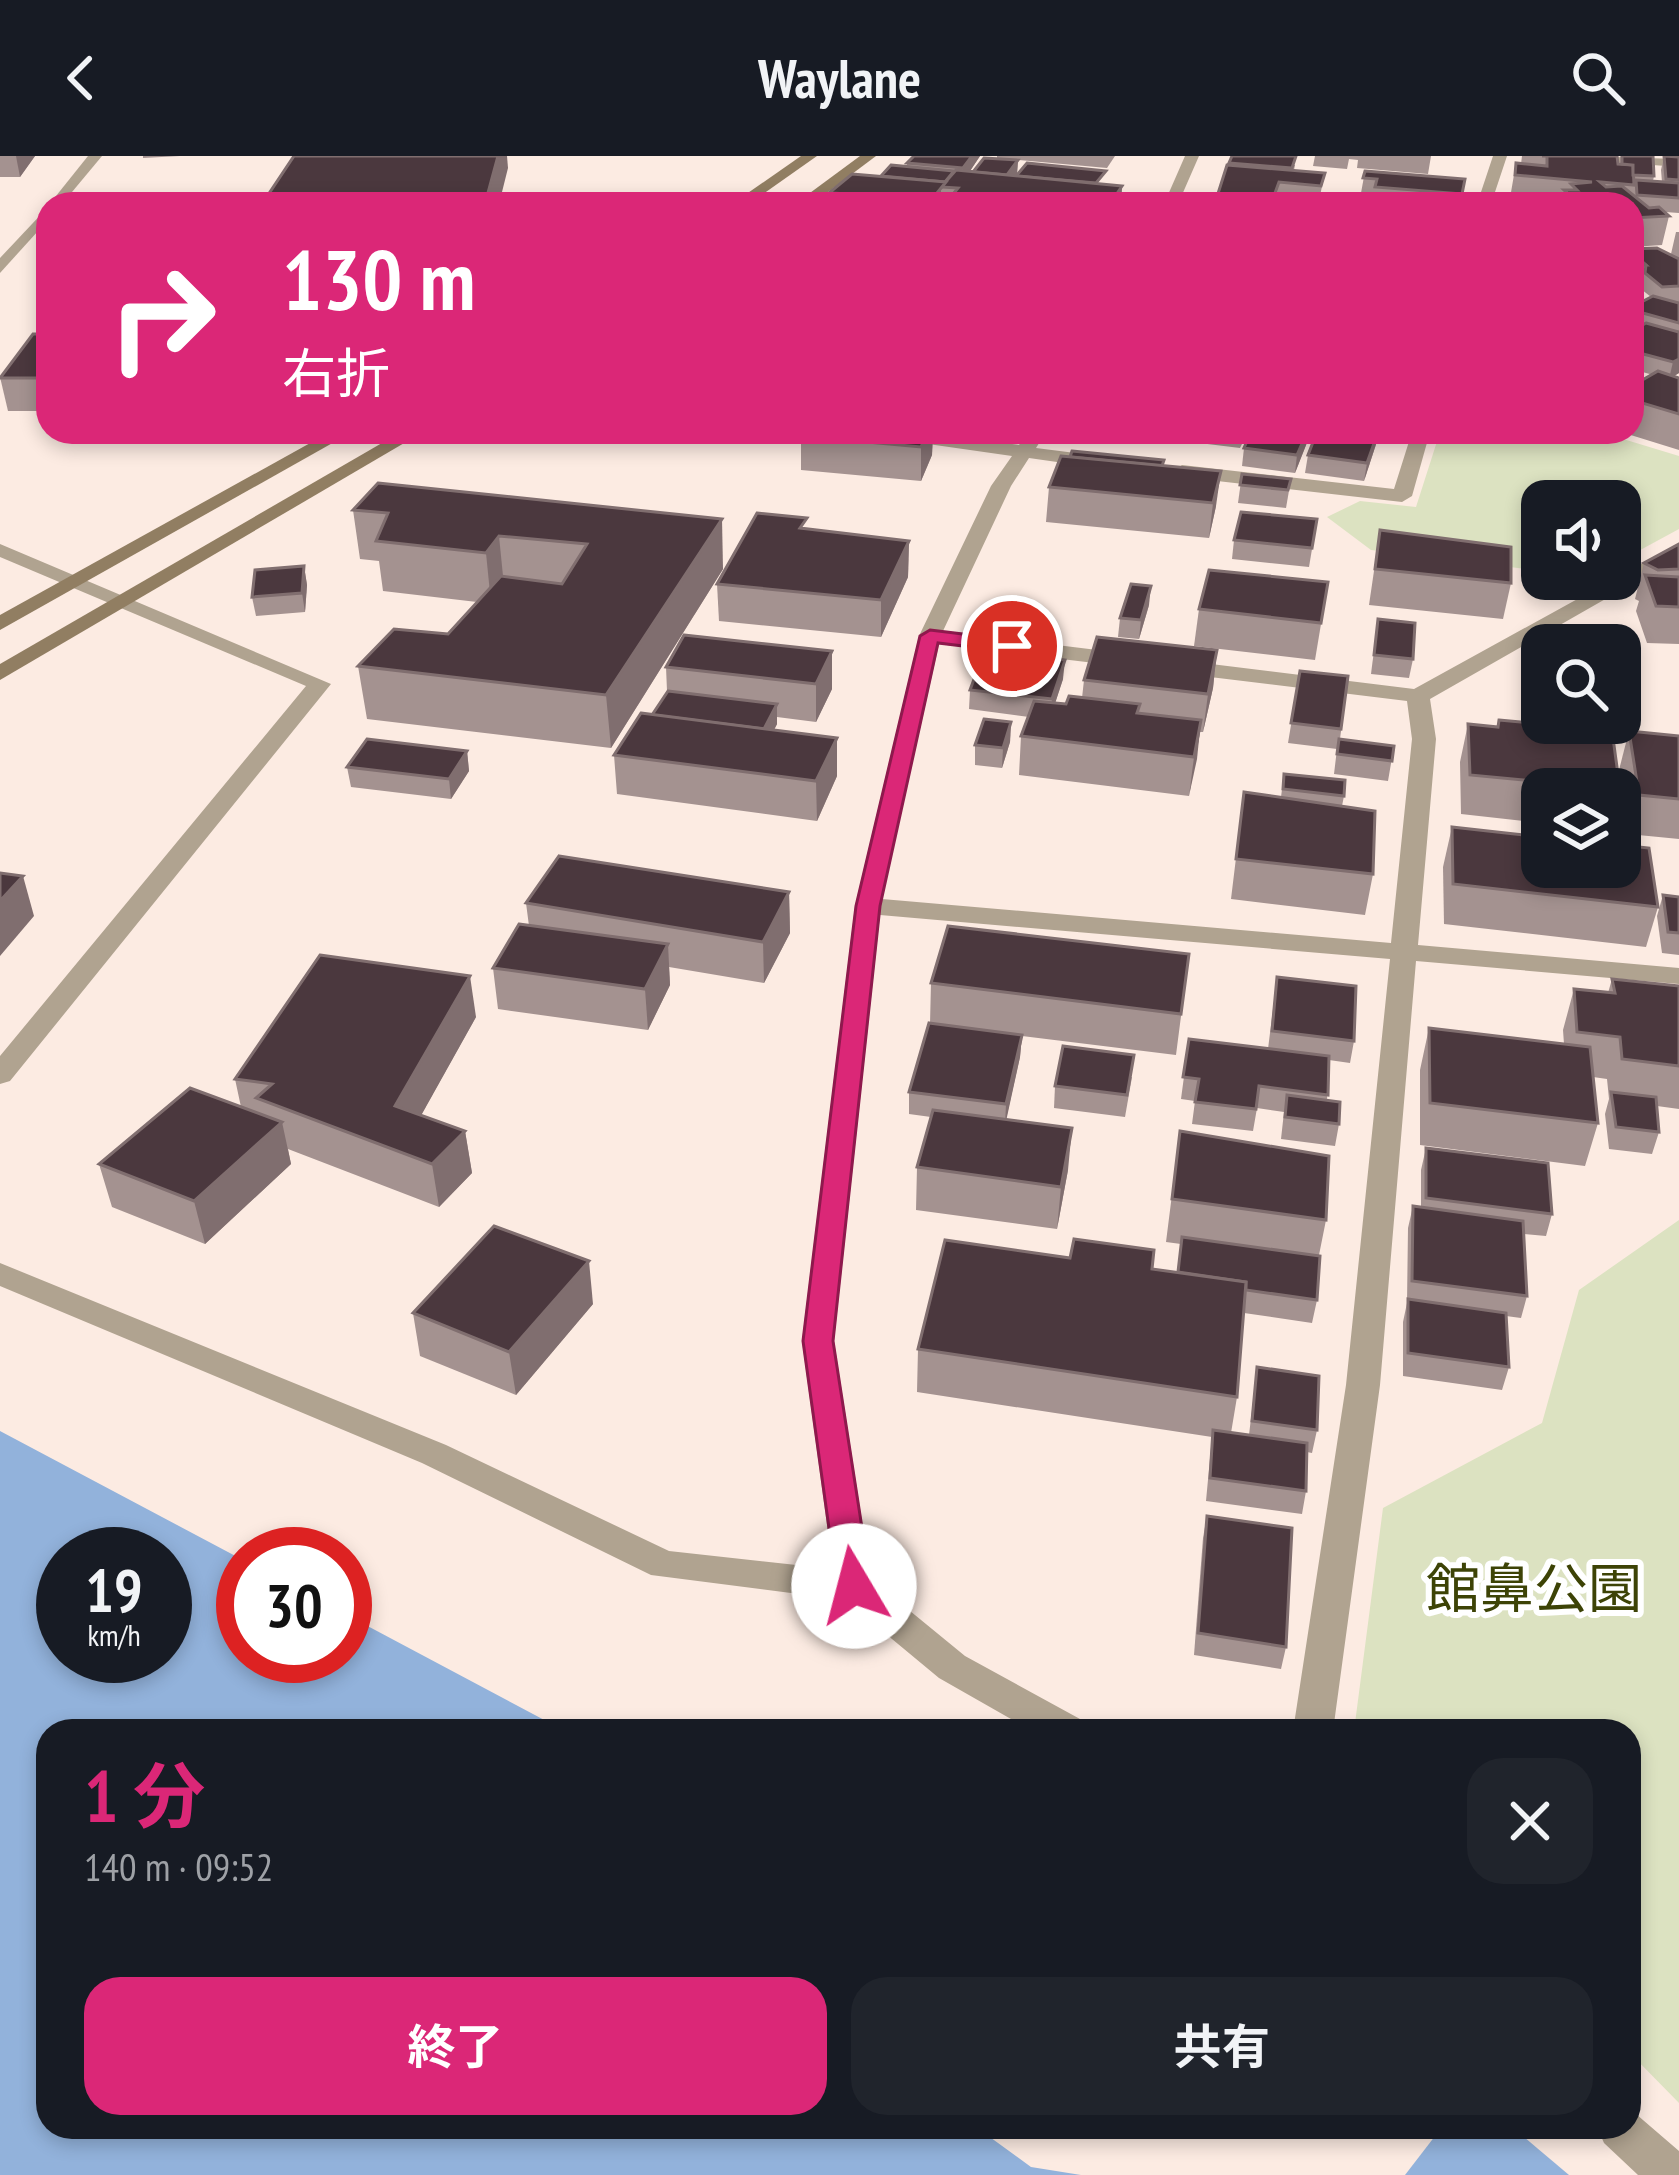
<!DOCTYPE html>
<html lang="ja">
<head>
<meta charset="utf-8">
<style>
  body { margin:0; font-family:"PT Sans Narrow","Noto Sans JP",sans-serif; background:#20242c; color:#f1f3f6; height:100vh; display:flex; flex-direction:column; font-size:45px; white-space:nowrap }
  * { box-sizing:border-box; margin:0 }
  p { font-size:39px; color:#9ea1a6 }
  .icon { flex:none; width:66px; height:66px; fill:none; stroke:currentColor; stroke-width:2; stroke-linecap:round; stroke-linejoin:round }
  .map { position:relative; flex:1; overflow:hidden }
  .sheet { position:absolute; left:36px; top:1563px; width:1605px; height:420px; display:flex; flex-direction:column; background:#171b24; border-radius:36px; box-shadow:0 6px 18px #0003 }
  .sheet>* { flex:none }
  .hud { position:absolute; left:36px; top:36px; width:1608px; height:252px; border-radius:36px; box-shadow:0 6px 18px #0003; background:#db2777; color:#fff; overflow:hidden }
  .fabs { position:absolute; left:1521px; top:324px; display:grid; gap:24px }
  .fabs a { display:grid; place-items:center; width:120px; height:120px; border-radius:24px; background:#171b24; box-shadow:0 6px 18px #0003; font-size:60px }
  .speed { position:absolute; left:36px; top:1371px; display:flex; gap:24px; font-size:60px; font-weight:700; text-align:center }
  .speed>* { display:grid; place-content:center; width:156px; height:156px; border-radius:50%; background:#171b24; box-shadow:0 6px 18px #0003; line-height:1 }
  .speed small { font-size:30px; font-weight:400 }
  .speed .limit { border:18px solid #d22; background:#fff; color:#111 }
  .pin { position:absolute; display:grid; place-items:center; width:102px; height:102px; color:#fff; margin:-51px; border:6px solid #fff; border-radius:50%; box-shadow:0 3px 12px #0007 }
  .me { position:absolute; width:132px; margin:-66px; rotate:352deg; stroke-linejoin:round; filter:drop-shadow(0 0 9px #0008) }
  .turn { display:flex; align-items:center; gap:42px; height:252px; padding:0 48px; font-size:54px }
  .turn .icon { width:156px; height:156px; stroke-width:2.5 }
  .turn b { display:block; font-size:84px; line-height:102px }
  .round { display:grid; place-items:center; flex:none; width:126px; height:126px; border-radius:36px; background:#20242c }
  .summary { display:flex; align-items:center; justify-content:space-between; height:204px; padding:0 48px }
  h1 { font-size:72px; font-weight:700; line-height:90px; color:#db2777 }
  .button { display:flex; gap:24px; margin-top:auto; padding:24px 48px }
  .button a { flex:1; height:138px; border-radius:36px; background:#db2777; color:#fff; font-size:48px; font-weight:700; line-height:138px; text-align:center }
  .button a+a { background:#20242c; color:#f1f3f6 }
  header { display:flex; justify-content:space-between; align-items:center; height:156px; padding:0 48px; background:#171b24; font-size:54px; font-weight:700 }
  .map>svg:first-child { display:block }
  .green { fill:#dce2c1 }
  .water { fill:#92b2db; fill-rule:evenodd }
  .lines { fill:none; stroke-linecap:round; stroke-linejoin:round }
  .street { fill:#b0a390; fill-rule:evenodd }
  .secondary { fill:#917e62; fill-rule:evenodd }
  .wall { fill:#a49290 }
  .shaded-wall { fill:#806e6f }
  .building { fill:#4b383e; stroke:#806e6f; stroke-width:3 }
  .route { fill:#db2777; stroke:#8e194d; stroke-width:3 }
  .labels { text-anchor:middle; stroke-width:12; stroke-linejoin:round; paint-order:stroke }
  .near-park-label { font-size:54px; fill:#3d4306; stroke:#fff }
</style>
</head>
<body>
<header><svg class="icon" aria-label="back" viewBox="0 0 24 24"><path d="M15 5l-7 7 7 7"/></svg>Waylane<svg class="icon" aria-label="search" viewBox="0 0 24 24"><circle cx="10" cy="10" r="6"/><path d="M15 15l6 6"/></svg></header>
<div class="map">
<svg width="1679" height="2019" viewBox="0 0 1679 2019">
  <rect width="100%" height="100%" fill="#fcebe2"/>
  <!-- green -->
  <g class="green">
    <path d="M1440,276H1600L1679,300V373L1620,405V345H1542V415L1371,394L1327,361L1360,345L1416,351Z"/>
    <path d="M1679,1064V1947L1629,1896V1575H1354L1383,1352L1542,1267L1579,1134Z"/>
  </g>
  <!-- water -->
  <g class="water">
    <path d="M0,1275L243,1404V1500H345V1458L565,1575H48V1971H976L1031,2011L1081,2019H0ZM63,1398H165V1500H63Z"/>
    <path d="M1442,1971H1512L1569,2019H1405Z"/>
  </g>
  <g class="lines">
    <!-- street -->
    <g class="street">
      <path d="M88,0H102L62,48L48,50Z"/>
      <path d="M1185,0H1199L1178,48H1164Z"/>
      <path d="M1493,0H1507L1491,48H1477Z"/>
      <path d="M1579,0L1679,3V11L1586,4Z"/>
      <path d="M48,51V64L0,117V102Z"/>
      <path d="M1632,219L1679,232V242L1632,229Z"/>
      <path d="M870,276H919L1019,289L1028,276H1046L1036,292L1099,300L1108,306L1099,312L1029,302L1011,330L943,475L1414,533L1679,387V401L1430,543L1436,583L1418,789L1679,812V828L1416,805L1380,1229L1333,1575H1293L1346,1229L1390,803L880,759L834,1185L871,1423L965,1500L1080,1563L1086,1575H1032L939,1522L845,1444L651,1419L422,1307L0,1130V1107L446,1289L669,1395L833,1413L802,1185L855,750L919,480L991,330L1012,300L879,281ZM939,488L1407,545L1412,583L1391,787L882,743Z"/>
      <path d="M1412,276H1430L1412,340L1402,346L1182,321L1173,315L1182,309L1394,333Z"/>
      <path d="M0,388L331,528L10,925L0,928V900L306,530L0,401Z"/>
      <path d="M1629,1952L1679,1995V2019H1638L1604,1987L1597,1971H1629Z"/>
    </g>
    <!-- secondary -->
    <g class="secondary">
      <path d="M801,0H817L749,48H732Z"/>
      <path d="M860,0H876L812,48H795Z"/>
      <path d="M330,276H352L0,474V459Z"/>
      <path d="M401,276H423L0,524V508Z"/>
    </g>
  </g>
  <!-- wall -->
  <g class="wall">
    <path d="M0,0H35L20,21H0Z"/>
    <path d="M143,0H180L143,2Z"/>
    <path d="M914,0H980L970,15L1018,4L1017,18L1122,30V36H1125L1124,48H829V37L907,11V7Z"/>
    <path d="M997,0H1115L1107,12L997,2Z"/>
    <path d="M1232,0L1295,9L1294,14L1325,17L1319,44L1277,41L1275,48H1215Z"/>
    <path d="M1309,0H1431L1428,18L1357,12L1358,4L1349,3L1347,13L1313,10L1315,0Z"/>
    <path d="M1522,0H1617L1618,8H1619L1621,0L1654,20L1653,25L1662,26L1661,14L1664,0L1679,1V57L1665,56L1669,60L1662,89L1632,91V48H1509L1516,7L1521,8Z"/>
    <path d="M1365,15L1465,23L1460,48L1373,46L1374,38L1361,37Z"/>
    <path d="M1676,76H1679V146H1675L1679,147V217L1674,220L1679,222V294L1621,276H1632V230L1653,219L1632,213V173H1636L1632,172V151L1651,141L1641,133L1639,139H1632V93L1671,98Z"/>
    <path d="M48,178V255H8L0,221Z"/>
    <path d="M803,276H933L932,299L921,325L801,314V280Z"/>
    <path d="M1184,276H1248L1240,292L1183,285Z"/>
    <path d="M1251,276H1311L1295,317L1242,310L1244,292Z"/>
    <path d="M1317,276H1380L1364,325L1305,317L1308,299Z"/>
    <path d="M1164,304L1163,310L1216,350L1209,382L1046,366L1049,331Z"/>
    <path d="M1242,318L1291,323L1286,352L1238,347Z"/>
    <path d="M378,327L723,413L611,592L367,563L358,510L448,478L477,446L383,435L379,405L360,403L353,354Z"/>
    <path d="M1317,363L1309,411L1232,403L1234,384Z"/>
    <path d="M807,373L909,385L908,421L881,481L719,465L717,428Z"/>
    <path d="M1380,374L1511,427L1503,463L1369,449Z"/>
    <path d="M1679,388V488L1647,487L1636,455L1639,445L1635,443L1644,407Z"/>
    <path d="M304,410L307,429L305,456L256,460L252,441Z"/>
    <path d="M1328,426L1315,504L1194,490L1199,453Z"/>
    <path d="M1149,449L1139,483L1118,481L1120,462Z"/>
    <path d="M1378,463L1413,503L1409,522L1371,518Z"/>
    <path d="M684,479L832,533L816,566L777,561V568L774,574L837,582V620L817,665L617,638L614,599L652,559L667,535L666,511Z"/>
    <path d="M1217,494L1213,532L1203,576H1200L1189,640L1019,619L1021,580L1029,561L969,553L970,534L1063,523L1055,547L1066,548L1082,542L1084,524Z"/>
    <path d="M1300,515L1348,520L1340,583L1394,590L1388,625L1334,618L1337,593L1288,587Z"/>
    <path d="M1499,564L1575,578L1620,633H1542V667L1461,658L1460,606L1468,568L1497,571Z"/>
    <path d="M1011,566L1010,586L1002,612L975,609V589Z"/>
    <path d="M1629,575L1679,580V683L1628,678L1619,614Z"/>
    <path d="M467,595L469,615L451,643L351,631L347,611Z"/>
    <path d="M1284,618L1344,640L1342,650L1373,718L1365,759L1231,743L1244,636L1281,641Z"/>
    <path d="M1452,671L1658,751L1646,791L1444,768L1443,711Z"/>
    <path d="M789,736L790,777L764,827L669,811L670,829L648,874L498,853L493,812L529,770L526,747Z"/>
    <path d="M1663,739L1679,741V799L1662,797L1657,760Z"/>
    <path d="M1189,798L1176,899L1022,880L1020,901L1006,963L1068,1014L1057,1073L916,1054L917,1011L931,961L909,958V936L930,868L931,827Z"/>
    <path d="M1277,821L1354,885L1350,907L1329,904L1327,944L1339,968L1335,990L1281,983L1284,956L1257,952L1253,975L1192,968L1195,945L1181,943L1189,883L1268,893Z"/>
    <path d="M1612,823L1679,830V953L1657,950L1659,976L1652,998L1609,993L1605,958L1609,943L1607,923L1593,921L1598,967L1585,1010L1420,989V914L1429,872L1564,888L1563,874L1574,833L1608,837Z"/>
    <path d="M476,861L421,959L465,975L472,1017L439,1051L288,993L291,1008L205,1088L112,1051L99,1008L241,951L235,923Z"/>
    <path d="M1132,921L1125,961L1054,952L1055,930Z"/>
    <path d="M1180,975L1326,1064L1319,1099L1317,1144L1312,1167L1244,1157L1237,1241L1231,1277L1249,1279L1257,1211L1317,1274L1312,1297L1307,1296L1306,1335L1302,1358L1206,1345L1212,1281L917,1236L918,1193L1070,1102L1177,1116L1181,1088L1166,1086Z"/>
    <path d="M1426,992L1552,1058L1546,1080L1524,1078L1527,1140L1521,1162L1506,1160L1509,1211L1502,1234L1403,1220V1166L1407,1147L1408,1072L1413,1050L1421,1051V1014Z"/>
    <path d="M593,1148L516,1239L420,1200L413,1157Z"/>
    <path d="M1207,1360L1286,1491L1281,1513L1194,1499L1203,1382Z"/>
  </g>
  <!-- shaded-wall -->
  <g class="shaded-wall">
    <path d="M16,0H35L20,21Z"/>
    <path d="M498,0H507L508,12L499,48H485Z"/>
    <path d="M972,0H980L962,27L963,12Z"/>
    <path d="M1018,4L1017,19H1007Z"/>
    <path d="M954,15L941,31V48H928Z"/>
    <path d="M1122,30L1121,41L1125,36L1124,48H1110Z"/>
    <path d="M1679,203V217L1669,223L1673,206Z"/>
    <path d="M928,276H933L932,299L921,325V291Z"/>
    <path d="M1307,276H1311L1310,279L1295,317L1297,299Z"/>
    <path d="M1378,276H1380L1364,325L1367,307Z"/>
    <path d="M1221,315L1216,350L1209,382L1213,347Z"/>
    <path d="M722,363L723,413L611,592L606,539Z"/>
    <path d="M499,380L504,430L491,447L486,397Z"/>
    <path d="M909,385L908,421L881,481V444Z"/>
    <path d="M304,410L307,429L305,456L302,437Z"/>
    <path d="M1151,430L1149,449L1139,483L1141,464Z"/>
    <path d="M1217,494L1213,532L1203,576L1208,538Z"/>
    <path d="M832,495V533L816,566V528Z"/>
    <path d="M1065,504L1063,523L1050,563L1052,543Z"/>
    <path d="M777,548V568L759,602V582Z"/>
    <path d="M1201,564L1197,603L1189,640L1194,601Z"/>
    <path d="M1011,566L1010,586L1002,612L1003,592Z"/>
    <path d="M837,582V620L817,665L816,625Z"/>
    <path d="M467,595L469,615L451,643L449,623Z"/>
    <path d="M23,720L34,760L0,800V745Z"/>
    <path d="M789,736L790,777L764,827L763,786Z"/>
    <path d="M668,788L670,829L648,874L645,833Z"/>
    <path d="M470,820L476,861L403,992L395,950Z"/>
    <path d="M1022,879L1020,901L1005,970L1006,948Z"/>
    <path d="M282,966L291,1008L205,1088L194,1045Z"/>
    <path d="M1072,972L1068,1014L1057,1073L1061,1031Z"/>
    <path d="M465,975L472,1017L439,1051L432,1008Z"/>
    <path d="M589,1105L593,1148L516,1239L509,1196Z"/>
  </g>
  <!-- building -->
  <g class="building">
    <path d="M294,0H498L485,48H262Z"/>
    <path d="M914,0H972L963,12L907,7Z"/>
    <path d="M1232,0H1296L1292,12L1229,7Z"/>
    <path d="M1542,0H1617L1618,8L1633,9L1634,29L1600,26L1606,31L1622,30L1649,52L1659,51L1669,60L1632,62V48H1563L1561,46H1577L1564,34H1577L1571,28L1592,26L1515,19L1516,7L1547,10V0Z"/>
    <path d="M1622,0H1653L1654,20L1633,19V9L1622,8Z"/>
    <path d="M1664,0L1679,1V24L1666,23Z"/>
    <path d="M984,2L1018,4L1007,19L973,16Z"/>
    <path d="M1027,7L1106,15L1096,27L1016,20Z"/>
    <path d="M891,9L954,15L945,26L881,20Z"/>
    <path d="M1227,9L1325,17L1321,30L1279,26L1271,48L1215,47Z"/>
    <path d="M956,14L1122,30L1110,48H945L958,32L941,31Z"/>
    <path d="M1365,15L1465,23L1462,38L1375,31L1377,23L1363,22Z"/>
    <path d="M852,18L946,26L928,48H844L853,38L829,37Z"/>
    <path d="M1636,24L1679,27V42L1637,39Z"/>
    <path d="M1657,92L1679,103V130L1662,131L1645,117L1646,109L1632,97V93Z"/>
    <path d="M1632,97L1646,109H1632Z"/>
    <path d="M1653,140L1679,147V167L1632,154V151Z"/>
    <path d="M1646,167L1679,176V203L1673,206L1632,195V173L1634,174Z"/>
    <path d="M33,178H48V222H0Z"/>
    <path d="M1658,215L1679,222V258L1632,244V230Z"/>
    <path d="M803,276H928L921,291L801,280Z"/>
    <path d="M1251,276H1307L1297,299L1244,292Z"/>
    <path d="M1317,276H1378L1367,307L1308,299Z"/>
    <path d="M1072,295L1164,304L1162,310L1070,301Z"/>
    <path d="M1061,300L1221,315L1213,347L1049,331Z"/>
    <path d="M1242,318L1291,323L1288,334L1240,329Z"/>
    <path d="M378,327L722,363L606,539L358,510L394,473L448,478L501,420L562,428L587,388L499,380L486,397L376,385L388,357L353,354Z"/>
    <path d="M1241,356L1317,363L1312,392L1234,384Z"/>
    <path d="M757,357L807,362L800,372L909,385L881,444L717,428Z"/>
    <path d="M1380,374L1511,391V427L1375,413Z"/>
    <path d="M1679,388V413L1658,414L1644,407Z"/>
    <path d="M304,410L302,437L252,441L255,414Z"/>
    <path d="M1209,414L1328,426L1321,467L1199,453Z"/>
    <path d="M1645,419L1679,421V451L1656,450Z"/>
    <path d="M1131,428L1151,430L1141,464L1120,462Z"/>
    <path d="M1378,463L1415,467L1413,503L1374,499Z"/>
    <path d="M684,479L832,495L816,528L666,511Z"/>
    <path d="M1097,481L1217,494L1208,538L1084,524Z"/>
    <path d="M985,494L1065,504L1052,543L970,534Z"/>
    <path d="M1300,515L1348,520L1341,573L1291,567Z"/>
    <path d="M668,535L777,548L764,573L652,559Z"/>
    <path d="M1069,540L1140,548L1137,557L1201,564L1194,601L1021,580L1034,545L1066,548Z"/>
    <path d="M641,557L837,582L816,625L614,599Z"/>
    <path d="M984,563L1011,566L1003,592L975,589Z"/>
    <path d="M1499,564L1575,571V578L1613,582L1620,633L1470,619L1468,568L1498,571Z"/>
    <path d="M1629,575L1679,580V643L1639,639Z"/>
    <path d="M367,583L467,595L449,623L347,611Z"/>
    <path d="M1339,583L1394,590L1392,605L1337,598Z"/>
    <path d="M1284,618L1345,624L1344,640L1283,633Z"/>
    <path d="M1244,636L1375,655L1373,718L1236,703Z"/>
    <path d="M1452,671L1542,681V711H1620V689L1649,692L1658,751L1453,728Z"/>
    <path d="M559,700L789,736L763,786L526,747Z"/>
    <path d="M0,717L23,720L0,745Z"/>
    <path d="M1663,739L1679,741V777L1668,776Z"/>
    <path d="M519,768L668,788L645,833L493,812Z"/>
    <path d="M948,770L1189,798L1181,858L931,827Z"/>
    <path d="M320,799L470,820L395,950L465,975L432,1008L256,942L272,928L235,923Z"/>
    <path d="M1277,821L1356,830L1354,885L1272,875Z"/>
    <path d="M1612,823L1679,830V910L1622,903L1620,881L1577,876L1574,833L1615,837Z"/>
    <path d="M929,867L1022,879L1006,948L909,936Z"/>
    <path d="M1429,872L1590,891L1598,967L1430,947Z"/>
    <path d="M1189,883L1329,900L1328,939L1259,930L1256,953L1195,946L1199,923L1183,921Z"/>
    <path d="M1063,890L1134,899L1127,939L1055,930Z"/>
    <path d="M190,932L282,966L194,1045L99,1008Z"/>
    <path d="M1611,936L1656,941L1659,976L1616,971Z"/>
    <path d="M1287,939L1340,946L1339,968L1285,961Z"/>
    <path d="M933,954L1072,972L1061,1031L917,1011Z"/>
    <path d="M1180,975L1329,1000L1326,1064L1172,1043Z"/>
    <path d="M1426,992L1548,1007L1552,1058L1426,1042Z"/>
    <path d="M1413,1050L1523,1065L1527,1140L1412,1125Z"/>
    <path d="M494,1070L589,1105L509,1196L413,1157Z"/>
    <path d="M1182,1081L1320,1100L1317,1144L1246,1134V1126L1178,1116Z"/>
    <path d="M1074,1083L1154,1094L1152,1113L1246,1126L1237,1241L918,1193L945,1084L1070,1102Z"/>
    <path d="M1408,1143L1506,1157L1509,1211L1408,1197Z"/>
    <path d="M1257,1211L1319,1220L1317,1274L1252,1265Z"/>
    <path d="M1213,1274L1307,1287L1306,1335L1210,1322Z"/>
    <path d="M1207,1360L1292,1372L1286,1491L1198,1477Z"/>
  </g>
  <!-- route -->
  <path class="route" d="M930,474L1012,484L1022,490L1012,496L938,487L880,750L833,1185L871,1430L866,1440L854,1444L842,1440L837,1430L803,1185L856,750L920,480Z"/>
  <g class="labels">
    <!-- near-park labels -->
    <g class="near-park-label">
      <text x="1534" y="1452">館鼻公園</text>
    </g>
  </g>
</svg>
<div class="fabs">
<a><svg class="icon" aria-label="sound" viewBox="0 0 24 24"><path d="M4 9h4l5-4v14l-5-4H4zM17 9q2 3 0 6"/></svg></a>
<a><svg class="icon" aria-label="search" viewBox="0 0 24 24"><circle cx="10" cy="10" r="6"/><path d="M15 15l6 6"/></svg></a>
<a><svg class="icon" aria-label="layers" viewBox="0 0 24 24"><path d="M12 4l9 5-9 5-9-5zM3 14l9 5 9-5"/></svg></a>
</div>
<div class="speed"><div>19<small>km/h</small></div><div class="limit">30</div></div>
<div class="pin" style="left:1012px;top:490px;background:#d93025"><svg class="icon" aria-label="arrive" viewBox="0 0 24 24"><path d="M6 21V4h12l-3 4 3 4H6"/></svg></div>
<svg class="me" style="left:854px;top:1430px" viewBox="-20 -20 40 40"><circle r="19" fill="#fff"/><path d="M0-13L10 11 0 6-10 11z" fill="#db2777"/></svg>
<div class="hud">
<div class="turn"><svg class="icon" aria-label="right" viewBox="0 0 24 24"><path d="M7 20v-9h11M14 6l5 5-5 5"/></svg><div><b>130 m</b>右折</div></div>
</div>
<section class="sheet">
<div class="summary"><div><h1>1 分</h1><p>140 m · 09:52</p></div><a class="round"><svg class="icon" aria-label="close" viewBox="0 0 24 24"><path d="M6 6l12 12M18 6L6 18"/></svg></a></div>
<div class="button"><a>終了</a><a>共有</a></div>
</section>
</div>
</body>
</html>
